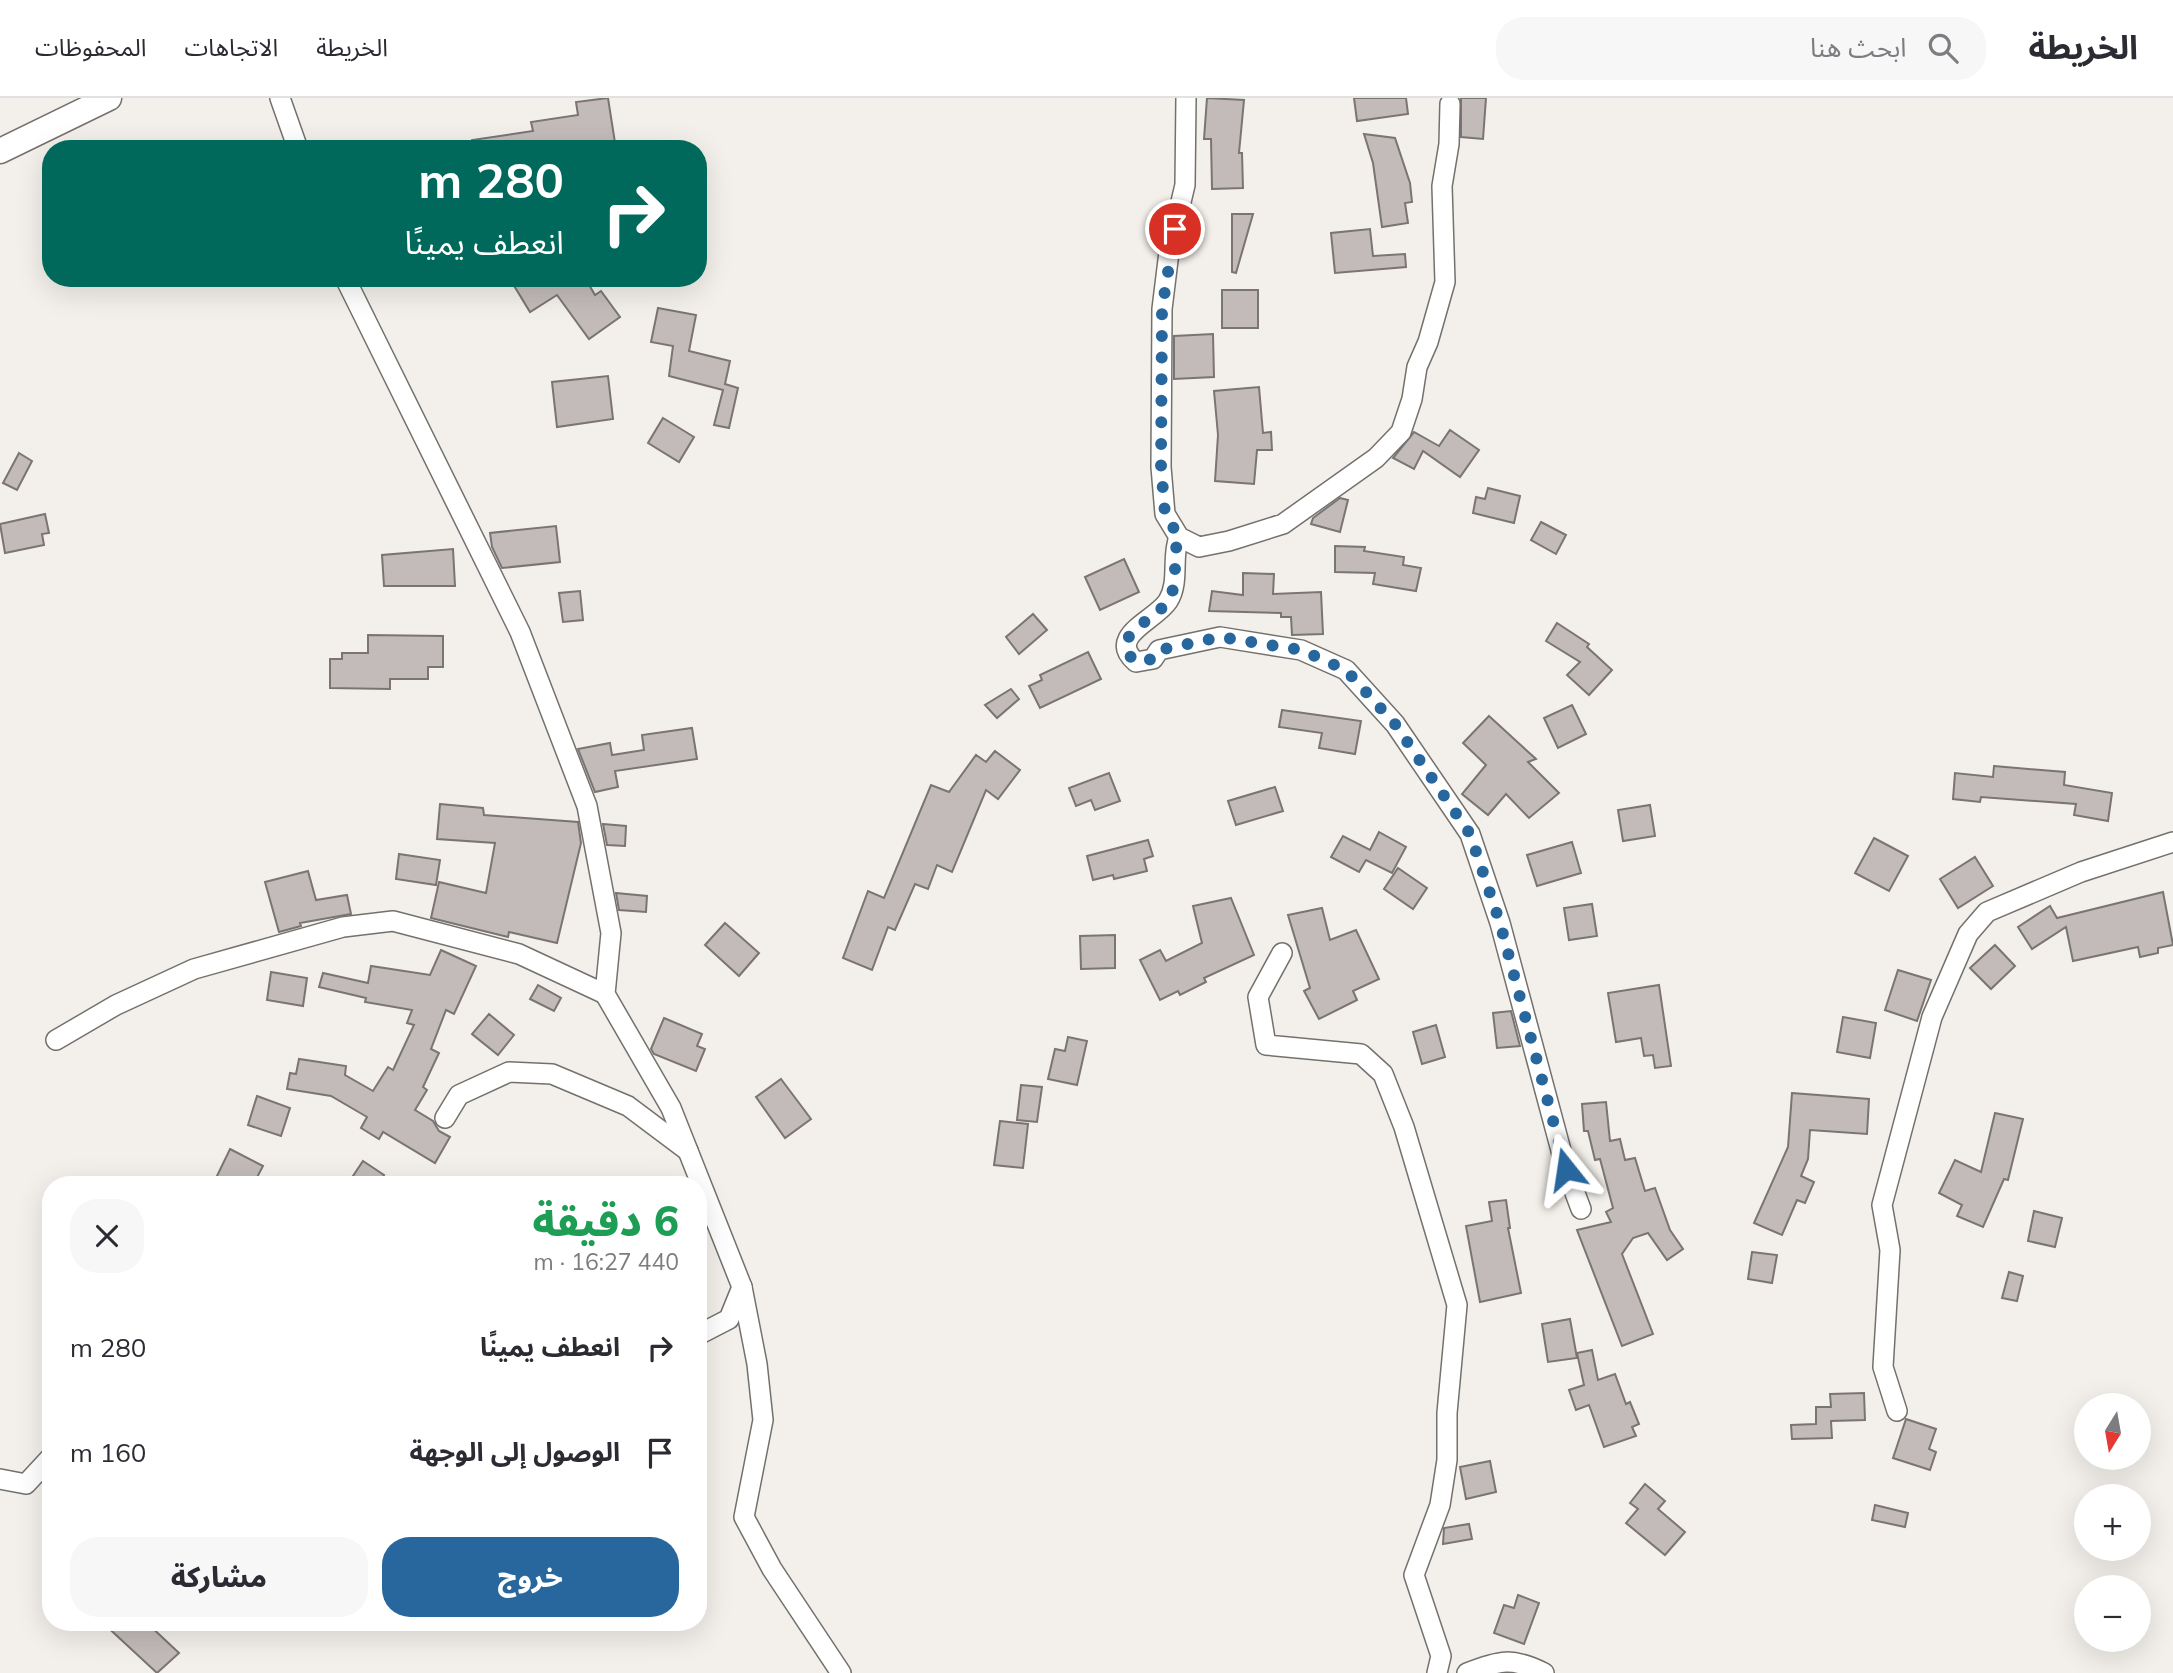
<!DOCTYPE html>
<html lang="ar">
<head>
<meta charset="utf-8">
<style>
  body { margin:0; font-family:Mulish,"Noto Sans Arabic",sans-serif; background:#f7f7f7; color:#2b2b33; direction:rtl; height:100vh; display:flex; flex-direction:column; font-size:26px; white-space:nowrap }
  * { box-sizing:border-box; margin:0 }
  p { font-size:23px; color:#7c7c81 }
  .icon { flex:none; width:38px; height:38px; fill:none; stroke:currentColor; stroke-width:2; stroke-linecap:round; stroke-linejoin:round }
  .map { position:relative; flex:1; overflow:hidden; direction:ltr }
  .drawer { position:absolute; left:42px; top:1078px; width:665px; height:455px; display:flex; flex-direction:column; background:#fff; border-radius:28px; box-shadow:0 7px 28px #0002; direction:rtl }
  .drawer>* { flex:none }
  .hud { position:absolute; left:42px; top:42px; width:665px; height:147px; border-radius:28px; box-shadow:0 7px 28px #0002; direction:rtl; background:#00695c; color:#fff; overflow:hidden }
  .needle { width:46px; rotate:191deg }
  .tools { position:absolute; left:2074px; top:1295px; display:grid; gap:14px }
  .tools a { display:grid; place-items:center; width:77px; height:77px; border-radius:50%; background:#fff; box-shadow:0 7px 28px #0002; font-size:35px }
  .pin { position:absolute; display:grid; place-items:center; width:60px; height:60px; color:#fff; margin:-30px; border:4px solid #fff; border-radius:50%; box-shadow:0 2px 7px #0007 }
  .me { position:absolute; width:77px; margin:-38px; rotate:345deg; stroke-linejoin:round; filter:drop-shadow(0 0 5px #0008) }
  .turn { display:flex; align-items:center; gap:24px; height:147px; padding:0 28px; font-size:32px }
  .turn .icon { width:91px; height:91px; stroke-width:2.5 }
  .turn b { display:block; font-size:49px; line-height:60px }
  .round { display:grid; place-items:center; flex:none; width:74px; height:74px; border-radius:28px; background:#f7f7f7 }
  .overview { display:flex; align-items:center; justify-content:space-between; height:119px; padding:0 28px }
  h1 { font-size:42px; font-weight:800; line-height:52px; color:#1e9e55 }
  .cta { display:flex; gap:14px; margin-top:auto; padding:14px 28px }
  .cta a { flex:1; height:80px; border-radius:28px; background:#27679d; color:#fff; font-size:28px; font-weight:800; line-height:80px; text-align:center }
  .cta a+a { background:#f7f7f7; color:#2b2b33 }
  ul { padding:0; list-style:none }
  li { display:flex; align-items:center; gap:21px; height:105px; padding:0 28px }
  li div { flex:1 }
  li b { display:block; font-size:26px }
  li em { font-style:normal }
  header { display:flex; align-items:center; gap:42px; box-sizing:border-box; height:98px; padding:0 35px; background:#fff; border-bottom:2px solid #e1e1e2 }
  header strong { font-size:33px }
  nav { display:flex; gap:38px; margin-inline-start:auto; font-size:24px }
  .search { width:490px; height:63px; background:#f7f7f7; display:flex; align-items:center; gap:18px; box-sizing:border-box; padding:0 24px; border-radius:28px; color:#7c7c81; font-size:26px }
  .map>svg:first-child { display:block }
  .building { fill:#c2bbba; stroke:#7a7473; stroke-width:2 }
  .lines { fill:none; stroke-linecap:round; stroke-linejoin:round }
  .minor-casing { stroke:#73716c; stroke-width:22 }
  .major-casing { stroke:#73716c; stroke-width:27 }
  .minor { stroke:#fff; stroke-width:19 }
  .major { stroke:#fff; stroke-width:24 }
  .route { stroke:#27679d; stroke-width:12; stroke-dasharray:0 21.6 }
</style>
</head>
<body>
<header>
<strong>الخريطة</strong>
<div class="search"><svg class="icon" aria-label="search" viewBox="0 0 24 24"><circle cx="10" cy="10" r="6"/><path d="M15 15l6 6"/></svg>ابحث هنا</div>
<nav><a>الخريطة</a><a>الاتجاهات</a><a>المحفوظات</a></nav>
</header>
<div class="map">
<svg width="2173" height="1575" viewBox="0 0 2173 1575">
  <rect width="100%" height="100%" fill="#f3f0eb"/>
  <!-- building -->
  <g class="building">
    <path d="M608,0L616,51H472V42L533,33L531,24L578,17L576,4Z"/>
    <path d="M1207,0L1244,2L1239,55H1242L1243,90L1212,91L1211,41H1204Z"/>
    <path d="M1354,0H1406L1408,16L1357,23Z"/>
    <path d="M1461,0H1486L1483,41L1461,39Z"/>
    <path d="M1364,36L1395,40L1410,85L1412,104L1405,105L1408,125L1382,129L1373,65Z"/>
    <path d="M1232,116H1253L1236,175L1232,174Z"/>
    <path d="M1370,131L1373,158L1405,156L1406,169L1335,175L1331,135Z"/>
    <path d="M522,180H585L595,197L601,193L620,219L589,241L557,197L530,214L513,186Z"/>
    <rect x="1222" y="192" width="36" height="38"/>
    <path d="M658,210L696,217L689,253L730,263L725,286L738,290L729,330L714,327L723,292L669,278L673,248L651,244Z"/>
    <path d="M1213,236L1214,279L1174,281V238Z"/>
    <path d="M608,278L613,321L557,329L552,284Z"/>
    <path d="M1259,289L1263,335L1271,334L1272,352H1257L1254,386L1215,383L1218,337L1214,293Z"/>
    <path d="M663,320L694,339L679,364L648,345Z"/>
    <path d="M1450,332L1479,352L1460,379L1423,353L1414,371L1393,360L1414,334L1439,348Z"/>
    <path d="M19,355L32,363L17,392L3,385Z"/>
    <path d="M1488,390L1520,398L1514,425L1473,415L1476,399L1485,401Z"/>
    <path d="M1340,400L1348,402L1340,434L1311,426L1313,420Z"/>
    <path d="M45,416L49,435L42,436L44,447L5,455L0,426Z"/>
    <path d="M1541,424L1566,437L1556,456L1531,442Z"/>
    <path d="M556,428L560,464L502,470L492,449L490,435Z"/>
    <path d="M1335,448L1365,449L1364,453L1404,459L1403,467L1421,470L1416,493L1373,486L1375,475L1335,474Z"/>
    <path d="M453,451L455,488H384L382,457Z"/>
    <path d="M1124,461L1139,494L1100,512L1085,479Z"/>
    <path d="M1243,475L1274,476L1273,496L1321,494L1323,536L1292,537L1291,519H1281V515L1209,513L1212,493L1243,497Z"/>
    <path d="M580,493L583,522L563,524L559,495Z"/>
    <path d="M1033,516L1047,532L1019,556L1006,539Z"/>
    <path d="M1557,525L1589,546L1587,549L1612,572L1589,597L1567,577L1580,564L1546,543Z"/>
    <path d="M368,537L443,538V569H428V581H390V591L330,590V561H342V555H368Z"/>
    <path d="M1088,554L1101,581L1040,610L1029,588L1042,582L1040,577Z"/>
    <path d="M1011,591L1019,601L997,620L985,607Z"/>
    <path d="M1572,607L1586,636L1558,650L1544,620Z"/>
    <path d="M1282,612L1361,623L1355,656L1319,650L1322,635L1279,629Z"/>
    <path d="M1489,618L1536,661L1528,664L1559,695L1529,720L1506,696L1488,717L1462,696L1486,667L1463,645Z"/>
    <path d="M692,630L697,661L615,673L618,689L595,694L578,651L610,645L612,657L644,652L642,637Z"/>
    <path d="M995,653L1020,672L998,701L986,692L952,774L937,767L928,791L915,786L895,832L888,829L872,872L843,860L868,793L884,800L931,687L949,694L976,657L986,664Z"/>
    <path d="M1994,668L2065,674L2064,687L2112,695L2108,723L2074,717L2076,706L1981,699L1980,704L1953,701L1955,675L1993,679Z"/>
    <path d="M1109,675L1120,703L1095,712L1091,702L1076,708L1069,690Z"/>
    <path d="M1275,689L1283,713L1236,727L1228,703Z"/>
    <path d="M440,706L483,710L484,717L578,724L581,745L557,845L509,834L508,839L431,820L439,784L486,795L495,745L437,741Z"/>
    <path d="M1650,707L1655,738L1623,743L1618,712Z"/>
    <path d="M603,726L626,728L625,748L607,747Z"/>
    <path d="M1379,734L1406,749L1392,775L1366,762L1359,774L1331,759L1343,738L1370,752Z"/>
    <path d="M1874,740L1908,758L1889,793L1855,775Z"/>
    <path d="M1148,742L1153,758L1144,761L1147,773L1114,781L1113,777L1093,782L1087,758Z"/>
    <path d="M1572,744L1581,775L1537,788L1527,757Z"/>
    <path d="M399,756L440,762L436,787L396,781Z"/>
    <path d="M1975,759L1993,788L1958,810L1940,781Z"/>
    <path d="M1398,770L1427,790L1413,811L1384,791Z"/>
    <path d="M308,773L316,802L347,797L351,816L300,825L301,828L279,834L265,784Z"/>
    <path d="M2163,794L2173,847L2158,850V855L2140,859L2138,849L2073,863L2066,829L2032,851L2018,829L2050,808L2057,820Z"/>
    <path d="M616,795L647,798L646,814L619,812Z"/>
    <path d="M1231,800L1254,857L1204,880L1206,884L1180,897L1178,893L1160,902L1140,862L1160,852L1166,863L1202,845L1193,808Z"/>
    <path d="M1592,806L1597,838L1569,842L1564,810Z"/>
    <path d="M1322,810L1330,842L1356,832L1379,881L1353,893L1357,902L1319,921L1304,893L1310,890L1288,817Z"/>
    <path d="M725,825L759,855L739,878L705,847Z"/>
    <path d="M1115,837V870L1081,871L1080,838Z"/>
    <path d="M1995,847L2015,868L1991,891L1970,870Z"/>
    <path d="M441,852L476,868L454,916L446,912L431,951L439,955L423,989L427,992L415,1012L433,1023L439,1033L450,1039L435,1065L383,1034L379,1041L361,1030L367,1019L331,998L287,991L290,975L296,976L299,961L346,968L345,977L373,993L388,969L393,972L414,927L407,925L412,912L365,904L366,900L319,889L323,875L368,885L371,868L430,877Z"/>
    <path d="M1898,872L1931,882L1917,923L1885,912Z"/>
    <path d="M271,874L307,880L303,908L267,902Z"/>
    <path d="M538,887L561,900L554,913L530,901Z"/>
    <path d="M1659,887L1671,968L1655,970L1653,957L1644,958L1641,940L1616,944L1608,895Z"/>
    <path d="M1511,913L1520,948L1497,950L1493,915Z"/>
    <path d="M489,916L514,937L498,957L472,936Z"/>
    <path d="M1843,919L1876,925L1870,960L1837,954Z"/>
    <path d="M664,920L702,936L697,948L705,951L696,973L654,956L651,951Z"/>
    <path d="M1436,927L1445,959L1422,966L1413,934Z"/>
    <path d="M1068,939L1087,943L1077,987L1048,981L1055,951L1065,953Z"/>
    <path d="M781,981L811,1021L785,1040L756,999Z"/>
    <path d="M1021,987L1042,989L1037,1024L1017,1022Z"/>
    <path d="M1792,995L1869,1001L1867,1036L1810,1032L1808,1061L1801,1078L1814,1084L1805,1105L1797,1102L1782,1137L1754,1125L1788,1049Z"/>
    <path d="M257,998L290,1010L281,1038L248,1027Z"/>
    <path d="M1606,1004L1610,1043L1620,1041L1625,1062L1635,1060L1645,1093L1655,1090L1670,1132L1683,1151L1667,1162L1648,1135L1633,1140L1622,1156L1653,1236L1622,1248L1577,1132L1611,1124L1606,1114L1613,1110L1600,1061L1595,1062L1588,1033H1584L1582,1006Z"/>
    <path d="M1995,1015L2023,1021L2008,1082L2004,1081L1983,1129L1957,1118L1962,1107L1939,1095L1955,1062L1981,1074Z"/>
    <path d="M1000,1023L1028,1026L1023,1070L994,1067Z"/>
    <path d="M230,1051L263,1068L253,1087H229L216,1080Z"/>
    <path d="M363,1063L384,1077L377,1087H347Z"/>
    <path d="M1506,1102L1510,1130H1508L1521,1195L1480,1204L1466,1128L1492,1123L1489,1104Z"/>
    <path d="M2034,1113L2062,1120L2055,1149L2028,1143Z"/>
    <path d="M1752,1154L1777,1157L1772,1185L1748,1181Z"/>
    <path d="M2009,1174L2023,1178L2017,1203L2002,1200Z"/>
    <path d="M1570,1221L1577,1260L1548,1264L1542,1226Z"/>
    <path d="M1592,1252L1598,1282L1615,1276L1626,1306L1630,1304L1639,1326L1632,1329L1636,1338L1604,1349L1589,1307L1576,1312L1569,1292L1584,1287L1577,1255Z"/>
    <path d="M1864,1295L1865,1322L1831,1323L1832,1340L1792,1341L1791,1327L1816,1326V1309H1831L1830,1296Z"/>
    <path d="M1906,1321L1936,1331L1929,1351L1936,1354L1930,1372L1893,1360Z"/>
    <path d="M1490,1363L1496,1394L1466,1401L1460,1369Z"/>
    <path d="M1645,1386L1665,1403L1658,1411L1685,1434L1665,1457L1626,1425L1638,1411L1630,1405Z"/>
    <path d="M1875,1407L1908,1415L1905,1429L1872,1422Z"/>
    <path d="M1469,1426L1472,1441L1443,1446L1444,1430Z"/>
    <path d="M1518,1497L1539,1505L1524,1546L1494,1535L1504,1507L1514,1510Z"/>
    <path d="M102,1524H146L179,1555L157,1575Z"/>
  </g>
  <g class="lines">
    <defs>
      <g id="minor">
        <path d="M280,0L298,51"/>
        <path d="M1186,0L1185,87L1169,154L1162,211L1161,369L1165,416L1179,439L1199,449L1229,443L1283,426L1376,360L1401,334L1412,301L1417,269L1428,244L1445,184L1442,88L1449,46L1450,6"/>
        <path d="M345,180L520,534L587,708L611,835L605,896L671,1010L742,1189L729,1221L698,1237"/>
        <path d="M1179,439C1171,459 1180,484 1168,503C1155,523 1106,538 1136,564L1153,561L1159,552L1220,539L1301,552L1346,572L1395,626L1470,736L1500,825L1566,1071L1581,1111"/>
        <path d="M1282,855L1258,899L1266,947L1361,956L1383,976L1404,1029L1457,1207L1447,1315V1362L1440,1407L1414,1477L1441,1558L1437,1575"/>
        <path d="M56,942L116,907L194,871L343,829L393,823L519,856L605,896"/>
        <path d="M445,1020L459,997L509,974L552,976L628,1008L688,1053"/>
        <path d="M742,1189L757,1266L763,1322L744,1419L772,1471L841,1575"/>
        <path d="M1897,1313L1883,1269L1890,1152L1882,1107L1932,919L1968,836L1987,814L2081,774L2173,744"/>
        <path d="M0,1381L26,1386L51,1359"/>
        <path d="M1467,1575C1499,1562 1513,1559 1544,1575"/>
      </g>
      <path id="major" d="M0,53L109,0"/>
    </defs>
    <!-- minor casing -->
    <use href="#minor" class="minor-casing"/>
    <!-- major casing -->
    <use href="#major" class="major-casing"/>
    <!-- minor -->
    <use href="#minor" class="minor"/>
    <!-- major -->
    <use href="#major" class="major"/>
  </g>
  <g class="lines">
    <!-- route -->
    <path class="route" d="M1175,131L1162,211L1161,369L1165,416L1179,439C1171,459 1180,484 1168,503C1155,523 1105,538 1136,564L1153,561L1159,552L1220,539L1301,552L1346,572L1395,626L1470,736L1500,825L1566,1071"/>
  </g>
</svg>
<div class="tools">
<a><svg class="needle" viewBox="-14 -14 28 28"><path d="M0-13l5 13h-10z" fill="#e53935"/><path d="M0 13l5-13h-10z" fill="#7c7c81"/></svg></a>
<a>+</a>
<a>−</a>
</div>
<div class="pin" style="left:1175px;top:131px;background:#d93025"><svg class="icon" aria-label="arrive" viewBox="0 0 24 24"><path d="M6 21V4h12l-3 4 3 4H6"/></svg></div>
<svg class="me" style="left:1566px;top:1071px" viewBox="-20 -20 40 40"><path d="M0-17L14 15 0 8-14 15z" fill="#27679d" stroke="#fff" stroke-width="4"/></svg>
<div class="hud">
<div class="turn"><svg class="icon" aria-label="right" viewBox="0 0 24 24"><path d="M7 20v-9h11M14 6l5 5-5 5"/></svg><div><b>280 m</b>انعطف يمينًا</div></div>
</div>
<section class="drawer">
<div class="overview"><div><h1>6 دقيقة</h1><p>440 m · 16:27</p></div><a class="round"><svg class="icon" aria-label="close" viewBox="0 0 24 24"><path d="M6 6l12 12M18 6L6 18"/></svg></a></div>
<ul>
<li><svg class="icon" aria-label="right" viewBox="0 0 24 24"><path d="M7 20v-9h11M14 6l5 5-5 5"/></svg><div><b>انعطف يمينًا</b></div><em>280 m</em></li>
<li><svg class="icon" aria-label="arrive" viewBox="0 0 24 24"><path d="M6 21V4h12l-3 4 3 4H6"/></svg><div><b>الوصول إلى الوجهة</b></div><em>160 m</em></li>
</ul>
<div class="cta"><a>خروج</a><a>مشاركة</a></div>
</section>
</div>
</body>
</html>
